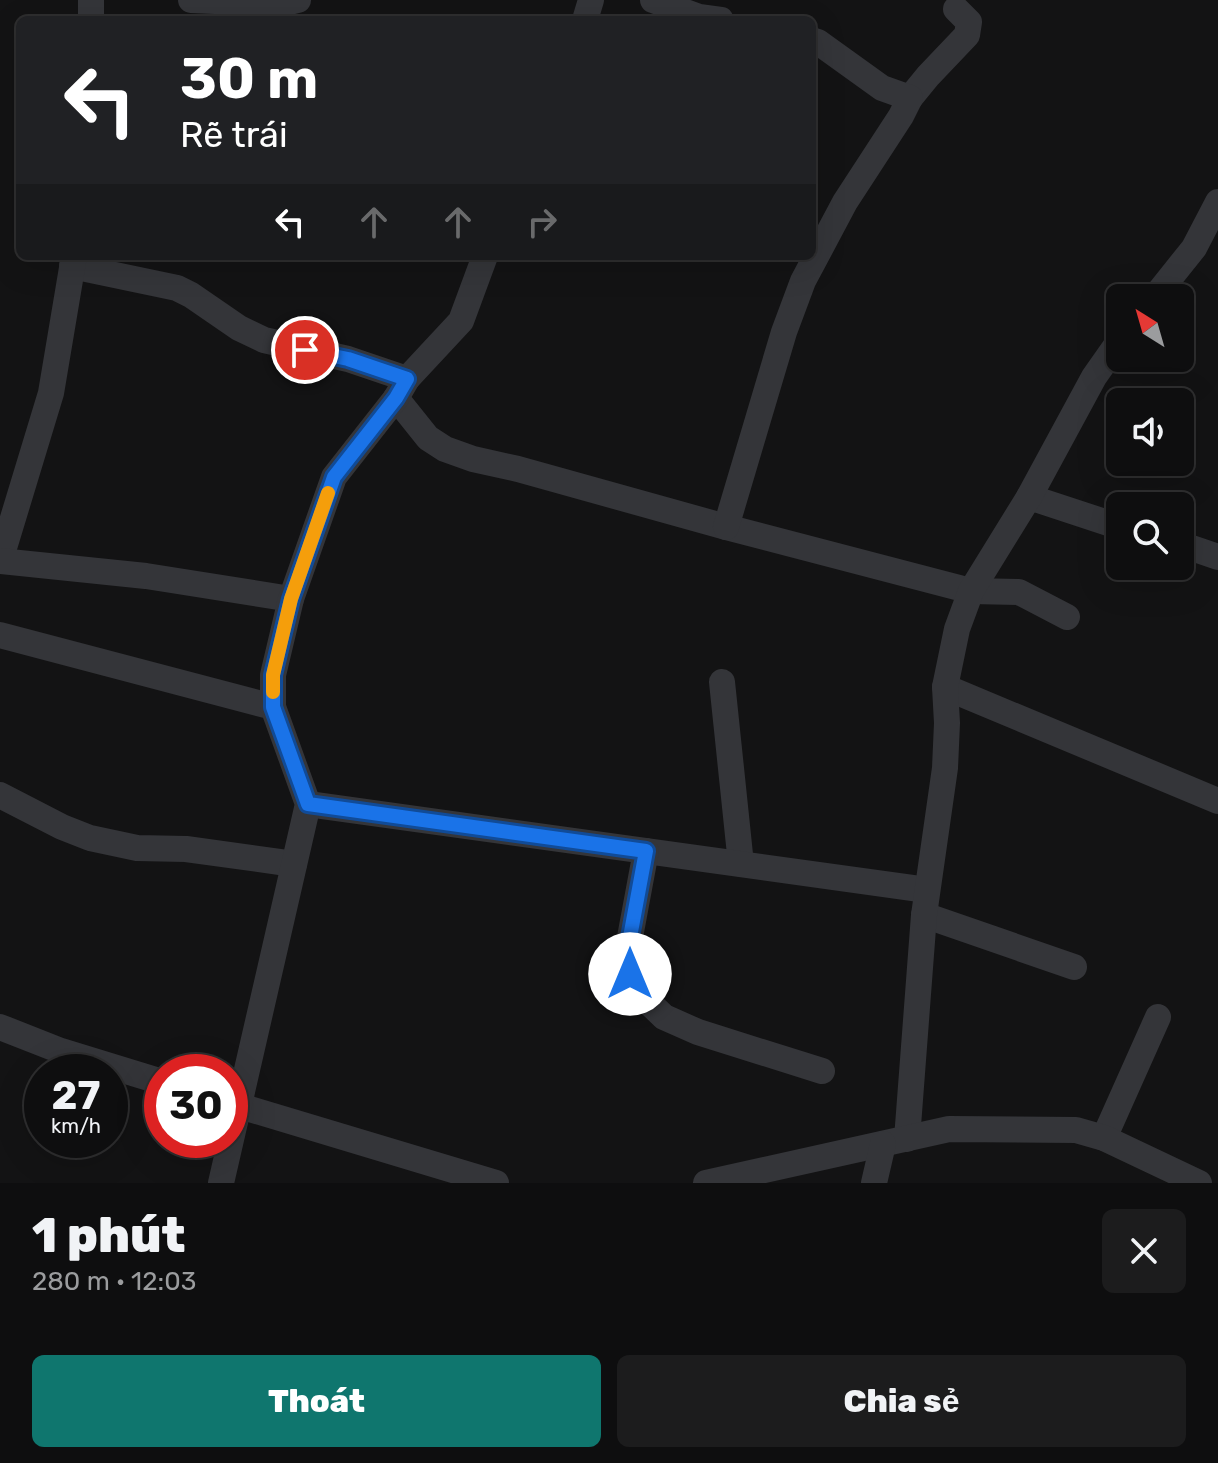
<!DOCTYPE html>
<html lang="vi">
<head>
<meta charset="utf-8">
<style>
  body { margin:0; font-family:Rubik,sans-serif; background:#1c1c1d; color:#f1f3f6; height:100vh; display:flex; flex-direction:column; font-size:30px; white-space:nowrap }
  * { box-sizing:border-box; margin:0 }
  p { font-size:26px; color:#9b9c9e }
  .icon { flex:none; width:44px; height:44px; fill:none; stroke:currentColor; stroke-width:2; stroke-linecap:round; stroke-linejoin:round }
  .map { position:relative; height:1183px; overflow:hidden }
  .panel { display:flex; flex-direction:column; background:#0e0e0f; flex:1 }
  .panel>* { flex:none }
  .banner { position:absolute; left:16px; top:16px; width:800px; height:244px; border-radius:12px; box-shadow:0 8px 32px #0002,0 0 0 2px #2e2e2f; background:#202124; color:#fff; overflow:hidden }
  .needle { width:52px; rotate:323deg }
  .tools { position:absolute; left:1106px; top:284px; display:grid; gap:16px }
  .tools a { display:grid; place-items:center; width:88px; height:88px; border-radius:12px; background:#0e0e0f; box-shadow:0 8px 32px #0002,0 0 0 2px #2e2e2f; font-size:40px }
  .speed { position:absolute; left:24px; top:1054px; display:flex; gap:16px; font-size:40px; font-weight:700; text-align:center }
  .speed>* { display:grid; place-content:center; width:104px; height:104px; border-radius:50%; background:#0e0e0f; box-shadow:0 8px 32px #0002,0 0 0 2px #2e2e2f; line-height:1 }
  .speed small { font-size:20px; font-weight:400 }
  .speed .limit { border:12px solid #d22; background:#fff; color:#111 }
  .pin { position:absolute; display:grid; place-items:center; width:68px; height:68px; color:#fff; margin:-34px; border:4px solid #fff; border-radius:50%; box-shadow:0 2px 8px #0007 }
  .me { position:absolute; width:88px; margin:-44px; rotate:0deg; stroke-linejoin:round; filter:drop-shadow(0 0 6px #0008) }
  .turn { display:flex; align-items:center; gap:28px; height:168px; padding:0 32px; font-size:36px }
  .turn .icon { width:104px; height:104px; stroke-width:2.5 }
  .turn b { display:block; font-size:56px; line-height:68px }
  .lanes { display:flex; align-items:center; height:76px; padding:0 32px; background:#0003; justify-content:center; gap:40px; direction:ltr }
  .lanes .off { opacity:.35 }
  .round { display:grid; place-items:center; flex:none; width:84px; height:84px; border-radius:12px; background:#1c1c1d }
  .head { display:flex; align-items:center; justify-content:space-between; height:136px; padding:0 32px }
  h1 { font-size:48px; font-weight:800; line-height:60px }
  .button { display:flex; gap:16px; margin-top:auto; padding:16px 32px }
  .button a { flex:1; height:92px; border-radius:12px; background:#0f766e; color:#fff; font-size:32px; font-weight:800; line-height:92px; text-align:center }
  .button a+a { background:#1c1c1d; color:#f1f3f6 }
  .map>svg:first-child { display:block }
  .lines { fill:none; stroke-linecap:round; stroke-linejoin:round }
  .minor { stroke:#343539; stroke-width:26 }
  .route-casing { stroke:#114b97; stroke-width:20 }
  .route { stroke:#1a73e8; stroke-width:14 }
  .slow { stroke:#f59e0b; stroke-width:14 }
</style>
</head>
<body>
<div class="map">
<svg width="1218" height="1183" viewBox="0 0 1218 1183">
  <rect width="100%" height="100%" fill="#131314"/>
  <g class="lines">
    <!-- minor -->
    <g class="minor">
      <path d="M191,0L282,4L298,0"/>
      <path d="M653,0L699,17L721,20"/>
      <path d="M91,20V0"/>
      <path d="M585,20L591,0"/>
      <path d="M910,98L928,76L967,35L969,22L956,9"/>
      <path d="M72,266L177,288L191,295L239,328L264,340L348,359L407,379"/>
      <path d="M1154,298L1194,248L1218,202"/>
      <path d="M396,398L428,438L445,449L473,459L518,469L726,527L971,591L1019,592L1067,617"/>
      <path d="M1029,497L1120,527"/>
      <path d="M726,527L784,332L803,281L845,202L901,116L910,98L882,88L818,42L812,40"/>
      <path d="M1180,544L1218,557"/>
      <path d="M0,561L51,393L74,256"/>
      <path d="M0,561L146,576L291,599"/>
      <path d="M0,635L273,707"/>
      <path d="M722,682L741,864"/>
      <path d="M945,687L1218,801"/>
      <path d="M0,795L62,827L90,838L137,848L186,849L294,864"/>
      <path d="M308,804L927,890"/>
      <path d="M646,851L628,948L630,974L643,997L664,1017L698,1032L822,1071"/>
      <path d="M924,915L1074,967"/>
      <path d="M0,1027L61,1051L162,1082"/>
      <path d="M230,1103L496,1183"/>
      <path d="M1104,1138L1158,1017"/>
      <path d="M907,1139L924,915L945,768L947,723L945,687L957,629L971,591L1029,497L1094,377L1120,340"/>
      <path d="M221,1183L308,804L273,707V675L291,599L334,477L396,398L407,379L461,321L485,256"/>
      <path d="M706,1183L949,1129L1076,1130L1104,1138L1199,1183"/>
      <path d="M874,1183L883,1144"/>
    </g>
  </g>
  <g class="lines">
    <defs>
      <path id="route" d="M305,350L348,359L407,379L396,398L334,477L291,599L285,624L273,675V707L308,804L646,851L628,948L630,974"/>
    </defs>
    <!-- route casing -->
    <use href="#route" class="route-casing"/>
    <!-- route -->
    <use href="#route" class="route"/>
    <!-- slow -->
    <path class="slow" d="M273,692V675L291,599L328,493"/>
  </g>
</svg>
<div class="tools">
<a><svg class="needle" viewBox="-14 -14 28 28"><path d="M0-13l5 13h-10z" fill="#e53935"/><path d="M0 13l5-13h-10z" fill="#9b9c9e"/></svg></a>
<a><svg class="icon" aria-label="sound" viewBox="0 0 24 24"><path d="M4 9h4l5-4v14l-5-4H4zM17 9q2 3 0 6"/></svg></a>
<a><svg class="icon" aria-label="search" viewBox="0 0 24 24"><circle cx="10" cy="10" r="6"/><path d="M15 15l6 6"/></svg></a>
</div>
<div class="speed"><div>27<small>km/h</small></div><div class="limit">30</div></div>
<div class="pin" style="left:305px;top:350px;background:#d93025"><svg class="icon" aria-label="arrive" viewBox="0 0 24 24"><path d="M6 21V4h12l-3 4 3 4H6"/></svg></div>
<svg class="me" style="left:630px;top:974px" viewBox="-20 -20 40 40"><circle r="19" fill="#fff"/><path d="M0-13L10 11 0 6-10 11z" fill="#1a73e8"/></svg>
<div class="banner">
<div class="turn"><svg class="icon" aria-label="left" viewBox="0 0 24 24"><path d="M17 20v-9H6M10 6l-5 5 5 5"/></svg><div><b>30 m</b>Rẽ trái</div></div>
<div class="lanes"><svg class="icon" aria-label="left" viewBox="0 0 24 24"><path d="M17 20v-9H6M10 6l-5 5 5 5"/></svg><svg class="icon off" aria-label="ahead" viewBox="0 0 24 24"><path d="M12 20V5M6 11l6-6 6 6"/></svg><svg class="icon off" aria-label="ahead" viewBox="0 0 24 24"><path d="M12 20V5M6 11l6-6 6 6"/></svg><svg class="icon off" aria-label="right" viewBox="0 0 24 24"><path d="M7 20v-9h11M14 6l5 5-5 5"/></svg></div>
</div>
</div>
<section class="panel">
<div class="head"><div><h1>1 phút</h1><p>280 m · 12:03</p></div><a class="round"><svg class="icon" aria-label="close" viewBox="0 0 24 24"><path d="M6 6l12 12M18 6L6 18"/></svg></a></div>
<div class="button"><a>Thoát</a><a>Chia sẻ</a></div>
</section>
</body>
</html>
